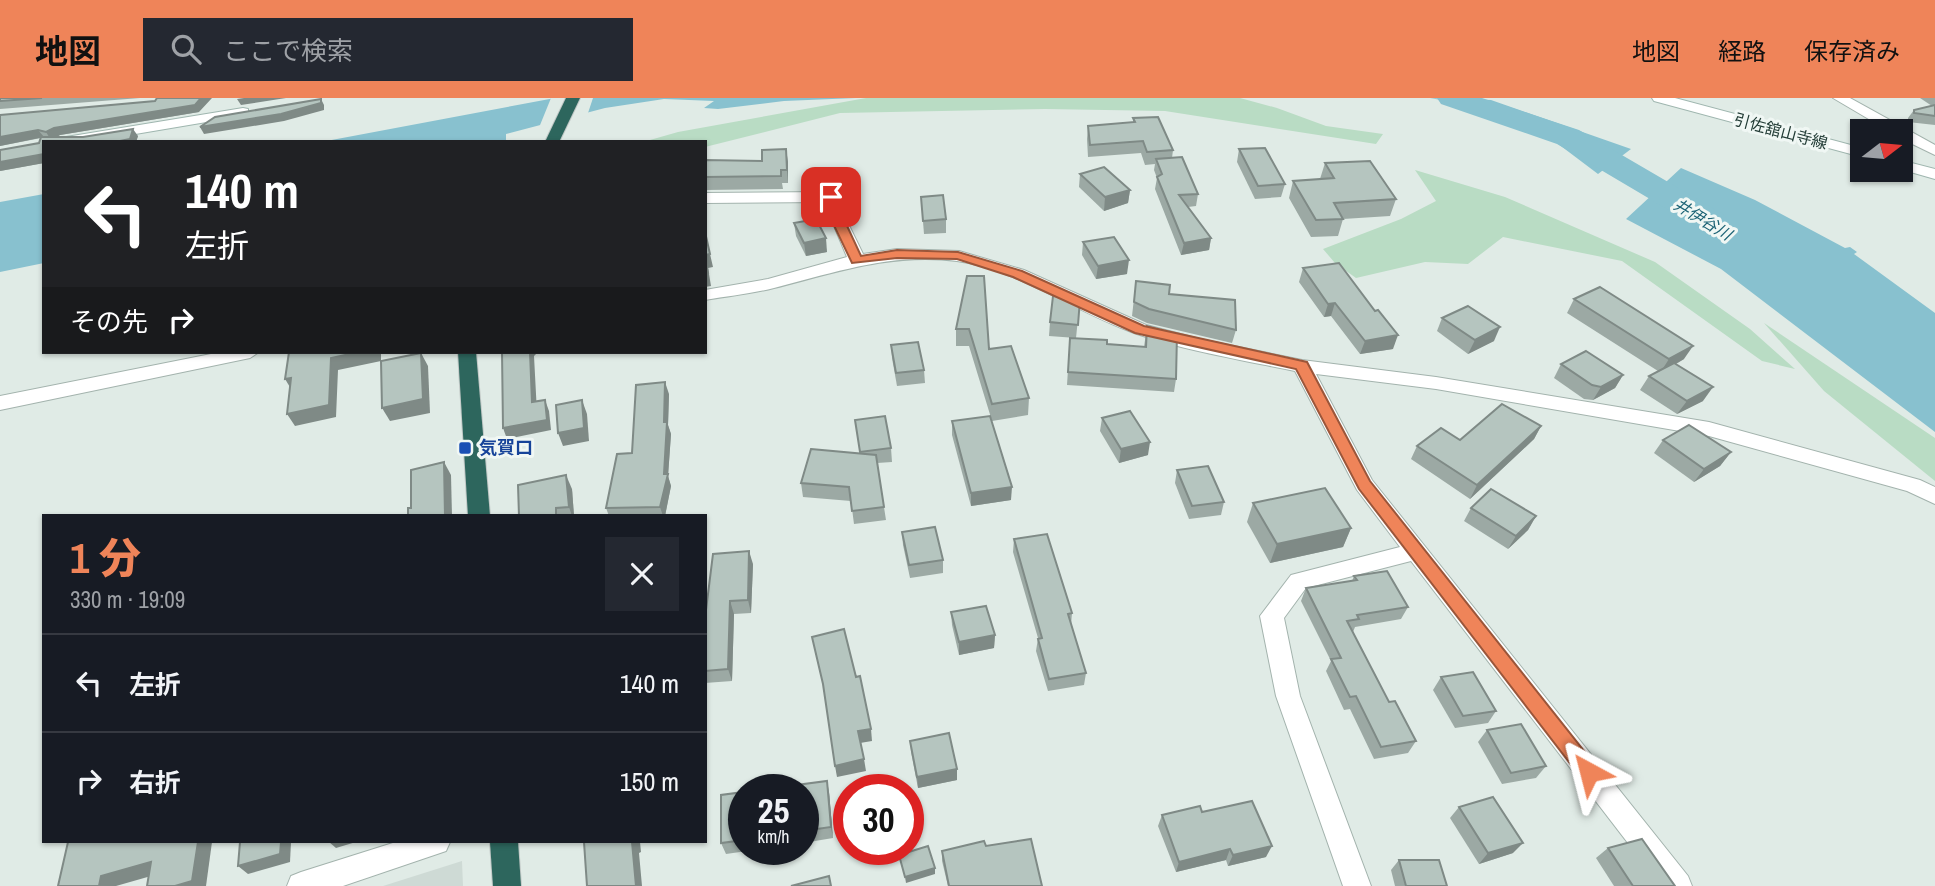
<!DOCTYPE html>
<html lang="ja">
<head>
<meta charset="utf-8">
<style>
  body { margin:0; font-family:"Archivo Narrow","Noto Sans JP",sans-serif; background:#242831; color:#f1f3f6; height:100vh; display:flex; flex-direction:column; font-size:26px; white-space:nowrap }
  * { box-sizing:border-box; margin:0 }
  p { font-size:23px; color:#9ea1a6 }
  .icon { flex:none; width:38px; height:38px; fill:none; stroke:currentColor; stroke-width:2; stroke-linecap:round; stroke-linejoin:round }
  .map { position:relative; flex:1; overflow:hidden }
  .panel { position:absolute; left:42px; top:416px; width:665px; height:329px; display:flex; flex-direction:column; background:#171b24; border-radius:0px; box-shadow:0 2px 5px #0004 }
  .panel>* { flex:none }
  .hud { position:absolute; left:42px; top:42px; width:665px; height:214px; border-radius:0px; box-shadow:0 2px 5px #0004; background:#202124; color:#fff; overflow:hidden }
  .needle { width:46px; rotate:74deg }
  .controls { position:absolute; left:1850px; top:21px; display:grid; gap:14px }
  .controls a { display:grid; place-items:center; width:63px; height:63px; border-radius:0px; background:#171b24; box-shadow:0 2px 5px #0004; font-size:35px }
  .speed { position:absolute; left:728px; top:676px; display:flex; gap:14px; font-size:35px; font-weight:700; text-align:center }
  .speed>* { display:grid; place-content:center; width:91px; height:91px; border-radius:50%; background:#171b24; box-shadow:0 2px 5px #0004; line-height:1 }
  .speed small { font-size:18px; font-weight:400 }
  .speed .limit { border:10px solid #d22; background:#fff; color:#111 }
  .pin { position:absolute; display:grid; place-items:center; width:60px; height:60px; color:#fff; margin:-30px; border-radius:14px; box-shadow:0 4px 10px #0006 }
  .me { position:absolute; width:77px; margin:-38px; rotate:322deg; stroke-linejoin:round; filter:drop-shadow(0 0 5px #0008) }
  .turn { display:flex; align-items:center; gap:24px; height:147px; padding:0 28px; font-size:32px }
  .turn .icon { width:91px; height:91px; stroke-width:2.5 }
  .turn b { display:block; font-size:49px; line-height:60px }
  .then { display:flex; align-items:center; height:66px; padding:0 28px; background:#0003; gap:14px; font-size:26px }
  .round { display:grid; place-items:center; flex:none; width:74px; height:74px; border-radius:0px; background:#242831 }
  .summary { display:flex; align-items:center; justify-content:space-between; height:119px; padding:0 28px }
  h1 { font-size:42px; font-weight:800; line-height:52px; color:#ef8459 }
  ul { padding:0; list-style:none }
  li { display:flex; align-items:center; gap:21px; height:98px; padding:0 28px; border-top:2px solid #363941 }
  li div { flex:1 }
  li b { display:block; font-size:26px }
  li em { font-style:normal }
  header { display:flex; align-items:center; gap:42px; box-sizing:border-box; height:98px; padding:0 35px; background:#ef8459; color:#111 }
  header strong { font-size:33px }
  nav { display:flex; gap:38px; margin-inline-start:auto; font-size:24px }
  .search { width:490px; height:63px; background:#242831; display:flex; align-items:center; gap:18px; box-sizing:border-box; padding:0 24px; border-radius:0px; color:#9ea1a6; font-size:26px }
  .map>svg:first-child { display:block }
  .built { fill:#cedad5 }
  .green { fill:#b9dcc4 }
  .water { fill:#88c1cf }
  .pier { fill:#e0ebe6 }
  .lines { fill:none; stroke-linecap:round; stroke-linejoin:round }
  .river { fill:#88c1cf; fill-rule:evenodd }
  .street-casing { stroke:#a3b3ad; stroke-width:2 }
  .secondary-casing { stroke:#9fb6af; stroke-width:2 }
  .highway-casing { stroke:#c1c8c6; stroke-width:2 }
  .street { fill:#fff; fill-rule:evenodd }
  .secondary { fill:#fff; fill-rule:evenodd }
  .highway { fill:#2d665d; fill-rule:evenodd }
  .wall { fill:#9ca9a4 }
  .shaded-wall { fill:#7f8a86 }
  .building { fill:#b5c5bf; stroke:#7f8a86; stroke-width:2 }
  .route { fill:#ef8459; stroke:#9b563a; stroke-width:2 }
  .transit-dot { fill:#1a4fb4; stroke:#f0f7f4; stroke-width:2.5 }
  .labels { text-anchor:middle; stroke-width:6; stroke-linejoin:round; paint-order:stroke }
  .far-street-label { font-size:16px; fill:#213b35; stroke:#f0f7f4 }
  .far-water-label { font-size:16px; font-style:italic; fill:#1c6375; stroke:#f0f7f4 }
  .transit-label { font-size:18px; font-weight:bold; fill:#164399; stroke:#f0f7f4; text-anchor:start }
</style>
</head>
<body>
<header>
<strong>地図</strong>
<div class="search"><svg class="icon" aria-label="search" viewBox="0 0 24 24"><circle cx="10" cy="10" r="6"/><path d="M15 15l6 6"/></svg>ここで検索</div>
<nav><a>地図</a><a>経路</a><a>保存済み</a></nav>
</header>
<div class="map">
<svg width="1935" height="788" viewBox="0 0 1935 788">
  <rect width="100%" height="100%" fill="#e0ebe6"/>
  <!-- built -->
  <path class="built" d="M462,763L463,788H383Z"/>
  <!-- green -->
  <g class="green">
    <path d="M866,0H1240L1277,10L1326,28L1383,36L1376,46L1165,13L1045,11L840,15L705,49V44H643L678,34Z"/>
    <path d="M1415,72L1505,99L1655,164L1750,231L1795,271L1762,263L1622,163L1503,139L1468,166L1425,164L1356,180L1335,165L1323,151L1401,121L1436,103Z"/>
    <path d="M1764,225L1935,340V383L1824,293Z"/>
  </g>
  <!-- water -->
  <g class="water">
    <path d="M555,0H856L784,3L718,11L704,10L714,3L664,1L605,10L506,36V44H321Z"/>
    <path d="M1430,0L1491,2L1631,51L1598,76L1541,33L1457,5Z"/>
    <path d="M1681,70L1755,102L1845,150L1850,149L1857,154L1854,156L1935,215V334L1721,171L1626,121Z"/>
    <path d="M44,96V165L0,174V104Z"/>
  </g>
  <!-- pier -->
  <path class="pier" d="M551,0H593L587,18L538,32Z"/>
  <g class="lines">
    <!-- river -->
    <path class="river" d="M1437,0H1482L1579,32L1723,116L1729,123L1723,130L1711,134L1699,130L1557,46L1441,6Z"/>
    <defs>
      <g id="street">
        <path d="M1833,0H1850L1935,47V57L1900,40V33H1889Z"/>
        <path d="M831,94L839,99L843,115L863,156L897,151L959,153L1024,172L1146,227L1200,241L1302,262L1436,279L1709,324L1920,382L1935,389V406L1907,393L1709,338L1436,291L1316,276L1372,382L1688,778L1692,788H1661L1411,463L1306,490L1284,520L1300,598L1371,788H1343L1276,598L1260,518L1291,477L1400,449L1357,392L1295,273C1242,262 1186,253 1134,235C1077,215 1017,171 957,163C893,154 834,175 774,190C751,196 728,198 705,202V192L768,181L847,159L824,104L705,105V95Z"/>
        <path d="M221,254H259L250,260L0,312V298Z"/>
        <path d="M396,744H450L446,753L343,788H287L291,778L301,774Z"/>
      </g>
      <g id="secondary">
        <path d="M1652,0H1675L1862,50V59L1654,3Z"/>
        <path d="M243,10L248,11V17L88,44H53L60,40Z"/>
        <path d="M1900,62L1935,71V81L1900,71Z"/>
      </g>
      <g id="highway">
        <path d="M566,0H580L559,44H545Z"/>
        <path d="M458,254H476L490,418H468Z"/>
        <path d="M490,744H518L521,788H493Z"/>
      </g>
    </defs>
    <!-- street casing -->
    <use href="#street" class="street-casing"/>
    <!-- secondary casing -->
    <use href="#secondary" class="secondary-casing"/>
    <!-- highway casing -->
    <use href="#highway" class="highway-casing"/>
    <!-- street -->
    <use href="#street" class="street"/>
    <!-- secondary -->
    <use href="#secondary" class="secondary"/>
    <!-- highway -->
    <use href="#highway" class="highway"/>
  </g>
  <!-- wall -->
  <g class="wall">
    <path d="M0,0H140L0,11Z"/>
    <path d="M1920,0H1935V27L1908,24V20L1914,12L1932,8Z"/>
    <path d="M199,14L60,37L57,39L138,38L136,44H44V65L0,73L39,45L41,40L0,48V17Z"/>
    <path d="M1133,20L1173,52L1172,60L1198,96L1196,108L1188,109L1211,140L1209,152L1181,157L1155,91L1157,80L1154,72L1155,66L1145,67L1141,55L1088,59L1087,41L1088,28L1133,25Z"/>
    <path d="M1239,51L1285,86L1281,99L1255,101L1237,64Z"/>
    <path d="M705,62L788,64V85H782L783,91L705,92Z"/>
    <path d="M1325,65L1396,101L1390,118L1343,121L1338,138L1311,139L1289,100L1293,83L1320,81Z"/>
    <path d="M1080,76L1130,92L1128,105L1104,113L1079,89Z"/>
    <path d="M921,99L946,121V135L924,136Z"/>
    <path d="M794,125L827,154L806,158L796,138Z"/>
    <path d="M1083,144L1127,176L1096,181L1082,157Z"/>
    <path d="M1303,170L1393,251L1360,256L1331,218L1324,219L1299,184Z"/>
    <path d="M967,178L989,251L1029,300L1028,317L992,323L969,248H956V231Z"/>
    <path d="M1136,183L1169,196L1236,232L1232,245L1147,225L1132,218Z"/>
    <path d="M1080,201L1076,240L1049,238L1050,224Z"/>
    <path d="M1574,201L1684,261L1676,266L1703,303L1677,316L1640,292L1649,278L1658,273L1567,215Z"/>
    <path d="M1442,220L1494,243L1468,256L1437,233Z"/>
    <path d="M1147,228L1176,281L1174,294L1067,287L1070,240L1107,246L1144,249Z"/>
    <path d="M891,247L924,272L925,285L897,288L892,260Z"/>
    <path d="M1561,266L1623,277L1615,290L1593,302L1584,301L1554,280Z"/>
    <path d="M669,296L668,327L671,336L668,378L671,388L665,418H609L606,410L632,355Z"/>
    <path d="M1102,320L1148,357L1119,365L1100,333Z"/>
    <path d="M855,322L891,350L892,364L877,365L886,422L854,426L851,403L803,399L801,385L860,355Z"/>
    <path d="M952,323L1011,402L971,408L952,337Z"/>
    <path d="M1541,328L1534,341L1470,401L1411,361L1417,348L1460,342Z"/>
    <path d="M1663,342L1731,354L1720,368L1694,384L1654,355Z"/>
    <path d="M1177,372L1224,404L1221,417L1189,421L1175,385Z"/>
    <path d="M572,391L574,418H519Z"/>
    <path d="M1253,405L1351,430L1343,449L1270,465L1247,424Z"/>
    <path d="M1471,410L1536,418L1528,432L1508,451L1464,423Z"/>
    <path d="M902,434L943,462V475L910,480L903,447Z"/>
    <path d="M1014,441L1072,515L1071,527L1086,575L1084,587L1048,593L1036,553L1038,540L1013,454Z"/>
    <path d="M753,466L751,515L734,516L732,583L705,585V520Z"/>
    <path d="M1354,478L1408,509L1401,521L1355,529L1353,534L1389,604L1416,643L1408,655L1374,661L1350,611L1344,612L1326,573L1331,563L1301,503L1306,490L1352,483Z"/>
    <path d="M951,514L995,537L994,550L959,557L952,527Z"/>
    <path d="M1441,579L1496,613L1488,625L1455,630L1433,592Z"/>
    <path d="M1487,632L1546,668L1536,680L1502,686L1478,644Z"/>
    <path d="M910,643L957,671V682L918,690L911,654Z"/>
    <path d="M803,691L829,694L833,740L803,745Z"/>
    <path d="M744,694V751H761L726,756L721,745Z"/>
    <path d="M1459,709L1513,755L1479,766L1450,720Z"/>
    <path d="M1202,714L1266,759L1228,768L1226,762L1176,774L1158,728L1162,717Z"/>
    <path d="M986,748L1042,788H948L942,763V753Z"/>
    <path d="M1608,750L1675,788H1614L1596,760Z"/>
    <path d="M1399,762L1447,788H1395L1391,772Z"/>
  </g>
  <!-- shaded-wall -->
  <g class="shaded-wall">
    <path d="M201,0H212L199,14L60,37L51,42L46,34L54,30Z"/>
    <path d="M244,0H286L241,7L237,1Z"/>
    <path d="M321,1L324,7V12L284,23L204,36L200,29Z"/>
    <path d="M133,31L138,38L136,44H115Z"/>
    <path d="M38,32L44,39L0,48V39Z"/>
    <path d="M786,51L788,64V85L787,72Z"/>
    <path d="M44,56V65L0,73V64Z"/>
    <path d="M1130,92L1128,105L1104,113L1105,99Z"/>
    <path d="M826,140L827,154L806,158L804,145Z"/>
    <path d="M1211,140L1209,152L1181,157L1184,145Z"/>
    <path d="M710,156L713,169L708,170L711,188L705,189V157Z"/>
    <path d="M1129,162L1127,176L1096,181L1098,168Z"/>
    <path d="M1335,205L1331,218L1324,219L1328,206Z"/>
    <path d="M1500,229L1494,243L1468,256L1475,242Z"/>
    <path d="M1398,237L1393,251L1360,256L1365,243Z"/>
    <path d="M1693,248L1684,261L1660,275L1669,261Z"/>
    <path d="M359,254H381V263L338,272L336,319L295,328L287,316L331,260Z"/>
    <path d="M530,254H543L537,255L534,258L537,315L532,304Z"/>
    <path d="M421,255L428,268L430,315L390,323L382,310Z"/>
    <path d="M1623,277L1615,290L1593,302L1601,289Z"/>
    <path d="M291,280L293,294L285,281Z"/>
    <path d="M665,284L669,296L668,327L671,336L668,378L671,388L665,418H663L660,409L664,376Z"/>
    <path d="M1713,289L1703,303L1677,316L1687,303Z"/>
    <path d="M545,302L549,313L551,332L507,341L503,330Z"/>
    <path d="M582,302L587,316L589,343L563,348L558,335Z"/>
    <path d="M1541,328L1534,341L1470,401L1477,387Z"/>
    <path d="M1150,344L1148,357L1119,365L1121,351Z"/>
    <path d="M1731,354L1720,368L1694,384L1704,371Z"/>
    <path d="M444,364L451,377L452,418H445Z"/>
    <path d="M566,377L572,391L574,418H572L569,409Z"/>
    <path d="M1012,389L1011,402L971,408V395Z"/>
    <path d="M1536,418L1528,432L1508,451L1516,438Z"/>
    <path d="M1351,430L1343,449L1270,465L1277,446Z"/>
    <path d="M749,453L753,466L751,515L748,502Z"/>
    <path d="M730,503L734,516L732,583L728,571Z"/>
    <path d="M995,537L994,550L959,557V544Z"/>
    <path d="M871,631L872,643L860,645L858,633Z"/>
    <path d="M864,661L866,673L837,679L835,668Z"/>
    <path d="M957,671V682L918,690L917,679Z"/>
    <path d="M827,683L829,694L833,740L831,729Z"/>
    <path d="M198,744H212L206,788H175Z"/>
    <path d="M281,744H291L290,764L248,776L238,768Z"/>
    <path d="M329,744H356L336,750Z"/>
    <path d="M632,744H640L641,754L639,755L642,788H636Z"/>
    <path d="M1523,745L1513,755L1479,766L1488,755Z"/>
    <path d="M1272,748L1266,759L1228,768L1233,757Z"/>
    <path d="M1230,751L1226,762L1176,774L1179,764Z"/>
    <path d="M151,764L165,774L116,788H99L101,778Z"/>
    <path d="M935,770V776L906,785L905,779Z"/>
  </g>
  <!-- building -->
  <g class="building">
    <path d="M0,0H42L0,3Z"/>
    <path d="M157,0H201L195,7L54,30L46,34L38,32L0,39V17L155,3Z"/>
    <path d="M321,1V5L281,16L200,29L215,19Z"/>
    <path d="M1935,7V18L1914,15V12Z"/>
    <path d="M1158,19L1173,52L1147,54L1143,43L1090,47L1088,28L1135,24L1133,20Z"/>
    <path d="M133,31L130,41L115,44H44V56L0,64V52L39,45L41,39H83Z"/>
    <path d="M1265,50L1285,86L1258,88L1239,51Z"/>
    <path d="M786,51L787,72H781V78L705,79V62L762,63V52Z"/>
    <path d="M1182,59L1198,96L1179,97L1211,140L1184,145L1157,79L1162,76L1156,61Z"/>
    <path d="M1370,63L1396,101L1334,105L1343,121L1316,122L1293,83L1334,80L1325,65Z"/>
    <path d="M1104,69L1130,92L1105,99L1080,76Z"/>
    <path d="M943,97L946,121L923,123L921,99Z"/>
    <path d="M816,121L826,140L804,145L794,125Z"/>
    <path d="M705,134L710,156L705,157L708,175H705Z"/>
    <path d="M1114,139L1129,162L1098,168L1083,144Z"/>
    <path d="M1339,165L1375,213L1378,212L1398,237L1365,243L1335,205L1328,206L1303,170Z"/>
    <path d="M967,178H984L989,251L1011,248L1029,300L992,306L969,231H956Z"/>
    <path d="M1136,183L1170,187L1169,196L1235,202L1236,232L1149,211L1134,204Z"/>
    <path d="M1600,189L1693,248L1669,261L1574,201Z"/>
    <path d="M1053,198L1080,201L1078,227L1050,224Z"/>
    <path d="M1468,208L1500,229L1475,242L1442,220Z"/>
    <path d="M1147,228L1177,236L1176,281L1068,274L1070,240L1107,242V246L1146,249Z"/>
    <path d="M918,244L924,272L896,275L891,247Z"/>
    <path d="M1586,253L1623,277L1601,289L1592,287L1561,266Z"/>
    <path d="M289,254H359L331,260L329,307L287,316L291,280L285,281Z"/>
    <path d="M502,254H530L532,304L545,302L547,322L503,330Z"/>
    <path d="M421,255L423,301L382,310L381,263Z"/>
    <path d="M1674,265L1713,289L1687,303L1649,278Z"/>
    <path d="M665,284L664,324H667L664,376H668L660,409L606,410L617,356L632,355L636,287Z"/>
    <path d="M582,302L584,330L558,335L556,307Z"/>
    <path d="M1502,306L1541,328L1477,387L1417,348L1441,330L1460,342Z"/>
    <path d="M1130,313L1150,344L1121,351L1102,320Z"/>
    <path d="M885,318L891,350L860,354L855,322Z"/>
    <path d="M990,318L1012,389L971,395L952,323Z"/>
    <path d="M1689,327L1731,354L1704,371L1663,342Z"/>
    <path d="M811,351L876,357L884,409L852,413L849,389L801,385Z"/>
    <path d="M444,364L445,418H408V410H411V372Z"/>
    <path d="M1208,368L1224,404L1192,408L1177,372Z"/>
    <path d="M566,377L569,409L556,410V418H519L518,387Z"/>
    <path d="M1325,390L1351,430L1277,446L1253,405Z"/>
    <path d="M1491,391L1536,418L1516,438L1471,410Z"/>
    <path d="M935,429L943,462L909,467L902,434Z"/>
    <path d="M1047,436L1072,515L1068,516L1086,575L1049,581L1038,541L1042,540L1014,441Z"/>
    <path d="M749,453L748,502L730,503L728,571L705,573V520L713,456Z"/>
    <path d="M1387,473L1408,509L1357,517L1359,521L1347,523L1389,604L1395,603L1416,643L1381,649L1356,598L1350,599L1331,561L1341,560L1306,490L1357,482L1354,478Z"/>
    <path d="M986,508L995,537L959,544L951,514Z"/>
    <path d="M844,531L856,579L860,578L871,631L858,633L864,661L835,668L823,586L812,539Z"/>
    <path d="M1473,574L1496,613L1463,618L1441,579Z"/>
    <path d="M1521,626L1546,668L1511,675L1487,632Z"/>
    <path d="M949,635L957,671L917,679L910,643Z"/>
    <path d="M827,683L831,729L803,733V691H766Z"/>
    <path d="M744,694V742L721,745V697Z"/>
    <path d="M1493,699L1523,745L1488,755L1459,709Z"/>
    <path d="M1252,703L1272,748L1233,757L1230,751L1179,764L1162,717L1200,708L1202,714Z"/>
    <path d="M1031,741L1042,788H949L942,753L984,743L986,748Z"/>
    <path d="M1642,741L1675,788H1633L1608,750Z"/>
    <path d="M68,744H198L192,783L175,788H147L151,764L101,778L99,788H58Z"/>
    <path d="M240,744H281L280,756L238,768Z"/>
    <path d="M584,744H632L636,788H587Z"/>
    <path d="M928,748L935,770L905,779L899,757Z"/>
    <path d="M1399,762H1439L1447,788H1406Z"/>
    <path d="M829,778L831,788H791Z"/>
  </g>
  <!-- route -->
  <path class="route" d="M831,95L837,99L841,115L861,158L897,152L958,154L1022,173L1144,228L1307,264L1370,383L1596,668L1599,674L1596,681L1589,683L1582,681L1359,391L1296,271L1135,235L1013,179L957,161L897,160L852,165L828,115L825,99Z"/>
  <!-- markers -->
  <rect class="transit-dot" x="458" y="343" width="14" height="14" rx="3.5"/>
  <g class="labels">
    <!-- far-street labels -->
    <g class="far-street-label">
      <text transform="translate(1781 33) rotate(15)" y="6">引佐舘山寺線</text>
    </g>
    <!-- far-water labels -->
    <g class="far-water-label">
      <text transform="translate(1703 121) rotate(31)" y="6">井伊谷川</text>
    </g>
    <!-- transit labels -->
    <g class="transit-label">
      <text x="479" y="356">気賀口</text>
    </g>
  </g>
</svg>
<div class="controls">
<a><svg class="needle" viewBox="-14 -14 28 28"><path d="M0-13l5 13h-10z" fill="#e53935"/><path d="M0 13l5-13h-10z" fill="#9ea1a6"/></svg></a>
</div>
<div class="speed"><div>25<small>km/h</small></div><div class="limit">30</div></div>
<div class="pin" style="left:831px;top:99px;background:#d93025"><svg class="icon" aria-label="arrive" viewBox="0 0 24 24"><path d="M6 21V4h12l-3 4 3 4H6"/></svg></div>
<svg class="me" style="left:1589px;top:674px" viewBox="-20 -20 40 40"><path d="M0-17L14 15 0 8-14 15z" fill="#ef8459" stroke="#fff" stroke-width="4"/></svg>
<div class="hud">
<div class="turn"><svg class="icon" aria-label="left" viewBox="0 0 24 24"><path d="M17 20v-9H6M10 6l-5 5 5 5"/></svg><div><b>140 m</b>左折</div></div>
<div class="then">その先<svg class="icon" aria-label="right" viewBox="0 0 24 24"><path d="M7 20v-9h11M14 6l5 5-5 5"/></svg></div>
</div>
<section class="panel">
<div class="summary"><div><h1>1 分</h1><p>330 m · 19:09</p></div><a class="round"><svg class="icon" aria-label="close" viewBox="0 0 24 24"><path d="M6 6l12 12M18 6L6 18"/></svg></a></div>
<ul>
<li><svg class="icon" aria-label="left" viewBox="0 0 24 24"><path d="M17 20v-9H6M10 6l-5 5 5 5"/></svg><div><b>左折</b></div><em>140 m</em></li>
<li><svg class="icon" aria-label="right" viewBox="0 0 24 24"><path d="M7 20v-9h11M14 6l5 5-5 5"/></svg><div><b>右折</b></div><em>150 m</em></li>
</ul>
</section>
</div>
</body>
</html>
